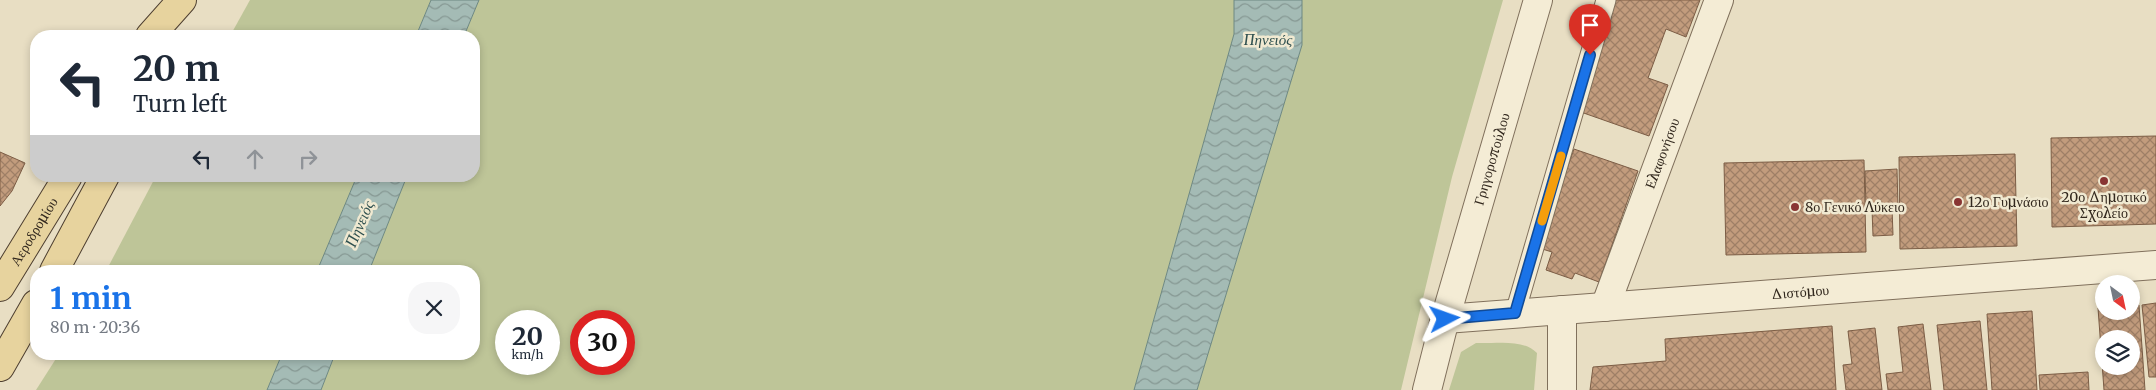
<!DOCTYPE html>
<html lang="en">
<head>
<meta charset="utf-8">
<style>
  body { margin:0; font-family:Merriweather,serif; background:#f6f6f7; color:#1f2937; height:100vh; display:flex; flex-direction:column; font-size:19px; white-space:nowrap }
  * { box-sizing:border-box; margin:0 }
  p { font-size:16px; color:#747a83 }
  .icon { flex:none; width:28px; height:28px; fill:none; stroke:currentColor; stroke-width:2; stroke-linecap:round; stroke-linejoin:round }
  .map { position:relative; flex:1; overflow:hidden }
  .panel { position:absolute; left:30px; top:265px; width:450px; height:95px; display:flex; flex-direction:column; background:#fff; border-radius:20px; box-shadow:0 2px 8px #0003 }
  .panel>* { flex:none }
  .hud { position:absolute; left:30px; top:30px; width:450px; height:152px; border-radius:20px; box-shadow:0 2px 8px #0003; background:#fff; color:#1f2937; overflow:hidden }
  .needle { width:32px; rotate:147deg }
  .controls { position:absolute; left:2095px; top:275px; display:grid; gap:10px }
  .controls a { display:grid; place-items:center; width:45px; height:45px; border-radius:50%; background:#fff; box-shadow:0 2px 8px #0003; font-size:25px }
  .speed { position:absolute; left:495px; top:310px; display:flex; gap:10px; font-size:25px; font-weight:700; text-align:center }
  .speed>* { display:grid; place-content:center; width:65px; height:65px; border-radius:50%; background:#fff; box-shadow:0 2px 8px #0003; line-height:1 }
  .speed small { font-size:12px; font-weight:400 }
  .speed .limit { border:8px solid #d22; background:#fff; color:#111 }
  .pin { position:absolute; display:grid; place-items:center; width:42px; height:42px; color:#fff; margin:-51px -21px; border-radius:50% 50% 50% 0; rotate:-45deg; box-shadow:0 0 5px #0007 }
  .pin .icon { rotate:45deg }
  .me { position:absolute; width:55px; margin:-28px; rotate:86deg; stroke-linejoin:round; filter:drop-shadow(0 0 4px #0008) }
  .turn { display:flex; align-items:center; gap:18px; height:105px; padding:0 20px; font-size:22px }
  .turn .icon { width:65px; height:65px; stroke-width:2.5 }
  .turn b { display:block; font-size:35px; line-height:42px }
  .lanes { display:flex; align-items:center; height:48px; padding:0 20px; background:#0003; justify-content:center; gap:25px; direction:ltr }
  .lanes .off { opacity:.35 }
  .round { display:grid; place-items:center; flex:none; width:52px; height:52px; border-radius:20px; background:#f6f6f7 }
  .head { display:flex; align-items:center; justify-content:space-between; height:85px; padding:0 20px }
  h1 { font-size:30px; font-weight:700; line-height:38px; color:#1a73e8 }
  .map>svg:first-child { display:block }
  .green { fill:#bec598; fill-rule:evenodd }
  .water { fill:url(#water-waves); stroke:#6d8882 }
  .building { fill:url(#building-cross-hatch); stroke:#7c5d45; fill-rule:evenodd }
  .lines { fill:none; stroke-linecap:round; stroke-linejoin:round }
  .service-casing { stroke:#80705c; stroke-width:21 }
  .pedestrian-casing { stroke:#80705c; stroke-width:30 }
  .minor-casing { stroke:#80705c; stroke-width:30 }
  .tertiary-casing { stroke:#80705c; stroke-width:30 }
  .primary-casing { stroke:#4e3f30; stroke-width:30 }
  .service { stroke:#f4ecd5; stroke-width:19 }
  .pedestrian { stroke:#f4ecd5; stroke-width:28 }
  .minor { stroke:#f4ecd5; stroke-width:28 }
  .tertiary { stroke:#f4ecd5; stroke-width:28 }
  .primary { stroke:#e7d39e; stroke-width:28 }
  .route-casing { stroke:#114b97; stroke-width:12 }
  .route { stroke:#1a73e8; stroke-width:9 }
  .slow { stroke:#f59e0b; stroke-width:9 }
  .poi-dot { fill:#883533; stroke:#f0e9d1; stroke-width:2 }
  .labels { text-anchor:middle; stroke-width:5; stroke-linejoin:round; paint-order:stroke }
  .street-label { font-size:14px; fill:#32281e; stroke:#f0e9d1 }
  .poi-label { font-size:14px; fill:#32281e; stroke:#f0e9d1; text-anchor:start }
  .water-label { font-size:15px; font-style:italic; fill:#2f504f; stroke:#f0e9d1 }
</style>
</head>
<body>
<div class="map">
<svg width="2156" height="390" viewBox="0 0 2156 390">
  <defs>
    <pattern id="water-waves" width="16" height="10" patternUnits="userSpaceOnUse" patternTransform="scale(1.25)"><rect width="16" height="10" fill="#a4bbb5"/><path d="M0 5q4-4 8 0t8 0" fill="none" stroke="#869893"/></pattern>
    <pattern id="building-cross-hatch" width="8" height="8" patternUnits="userSpaceOnUse" patternTransform="scale(1.25)"><rect width="8" height="8" fill="#c29c7d"/><path d="M0 0l8 8M0 8l8-8" fill="none" stroke="#9e7f66"/></pattern>
  </defs>
  <rect width="100%" height="100%" fill="#e8dec3"/>
  <!-- green -->
  <g class="green">
    <path d="M250,0H431L416,36H230Z"/>
    <path d="M479,0H1234V34L1134,390H321L335,354H474V271H369L407,176H474V36H464ZM506,321H549V364H506ZM581,321H624V364H581Z"/>
    <path d="M1302,0H1503L1452,177L1401,390H1197L1302,45Z"/>
    <path d="M156,176H357L317,271H106Z"/>
    <path d="M1476,343C1495,344 1522,338 1537,353L1534,390H1449L1461,352Z"/>
    <path d="M59,354H282L267,390H36Z"/>
  </g>
  <!-- water -->
  <g class="water">
    <path d="M431,0H479L464,36H416Z"/>
    <path d="M1234,0H1302V45L1197,390H1134L1234,34Z"/>
    <path d="M357,176H407L369,271H317Z"/>
    <path d="M282,354H335L321,390H267Z"/>
  </g>
  <!-- building -->
  <g class="building">
    <path d="M1614,0H1700L1686,37L1666,29L1648,78L1668,85L1649,136L1578,111Z"/>
    <path d="M2156,136V224L2052,227L2051,138Z"/>
    <path d="M1574,149L1638,171L1599,282L1575,273L1572,279L1546,270L1552,252L1539,248Z"/>
    <path d="M0,152L25,163L12,191L0,206Z"/>
    <path d="M2015,154L2017,246L1900,249L1899,157Z"/>
    <path d="M1864,160L1866,252L1726,255L1724,163Z"/>
    <path d="M1897,169L1898,207L1892,208L1893,235L1873,236L1872,209H1866L1865,171Z"/>
    <path d="M2156,303V377H2149L2142,305Z"/>
    <path d="M2131,305H2139L2145,390H2104L2098,308H2104V311H2131ZM2104,339H2131V366H2104Z"/>
    <path d="M2032,311L2037,390H1992L1987,314Z"/>
    <path d="M1980,321L1987,390H1944L1937,325Z"/>
    <path d="M1923,324L1931,390H1888L1886,374L1903,372L1898,327Z"/>
    <path d="M1832,326L1836,390H1590L1593,367L1666,361L1665,339Z"/>
    <path d="M1875,328L1882,390H1846L1843,365L1852,364L1848,331Z"/>
    <path d="M2088,372L2089,390H2040L2039,375Z"/>
  </g>
  <g class="lines">
    <defs>
      <path id="service" d="M1515,313L1606,0"/>
      <g id="pedestrian">
        <path id="s1" d="M1605,307L1719,0"/>
      </g>
      <g id="minor">
        <path id="s2" d="M1445,319L2156,265"/>
        <path d="M1562,390V310"/>
      </g>
      <g id="tertiary">
        <path id="s3" d="M1427,390L1445,319L1538,0"/>
      </g>
      <g id="primary">
        <path d="M150,36L182,0"/>
        <path d="M54,271L105,176"/>
        <path id="s4" d="M0,287L68,176"/>
        <path d="M0,367L36,304"/>
      </g>
    </defs>
    <!-- service casing -->
    <use href="#service" class="service-casing"/>
    <!-- pedestrian casing -->
    <use href="#pedestrian" class="pedestrian-casing"/>
    <!-- minor casing -->
    <use href="#minor" class="minor-casing"/>
    <!-- tertiary casing -->
    <use href="#tertiary" class="tertiary-casing"/>
    <!-- primary casing -->
    <use href="#primary" class="primary-casing"/>
    <!-- service -->
    <use href="#service" class="service"/>
    <!-- pedestrian -->
    <use href="#pedestrian" class="pedestrian"/>
    <!-- minor -->
    <use href="#minor" class="minor"/>
    <!-- tertiary -->
    <use href="#tertiary" class="tertiary"/>
    <!-- primary -->
    <use href="#primary" class="primary"/>
  </g>
  <g class="lines">
    <defs>
      <path id="route" d="M1445,319L1515,313L1590,55"/>
    </defs>
    <!-- route casing -->
    <use href="#route" class="route-casing"/>
    <!-- route -->
    <use href="#route" class="route"/>
    <!-- slow -->
    <path class="slow" d="M1542,221L1561,156"/>
  </g>
  <!-- markers -->
  <g class="poi-dot">
    <circle cx="2104" cy="181" r="5"/>
    <circle cx="1958" cy="202" r="5"/>
    <circle cx="1795" cy="207" r="5"/>
  </g>
  <g class="labels">
    <!-- street labels -->
    <g class="street-label">
      <text dy="5" stroke="none"><textPath href="#s1" startOffset="164">Ελαφονήσου</textPath></text>
      <text dy="5" stroke="none"><textPath href="#s3" startOffset="240">Γρηγοροπούλου</textPath></text>
      <text dy="5" stroke="none"><textPath href="#s4" startOffset="65">Αεροδρομίου</textPath></text>
      <text dy="5" stroke="none"><textPath href="#s2" startOffset="356">Διστόμου</textPath></text>
    </g>
    <!-- poi labels -->
    <g class="poi-label">
      <text x="2104" y="202" text-anchor="middle">20ο Δημοτικό<tspan x="2104" dy="16">Σχολείο</tspan></text>
      <text x="1968" y="207">12ο Γυμνάσιο</text>
      <text x="1805" y="212">8ο Γενικό Λύκειο</text>
    </g>
    <!-- water labels -->
    <g class="water-label">
      <text x="1268" y="45">Πηνειός</text>
      <text transform="translate(360 224) rotate(-67)" y="5">Πηνειός</text>
    </g>
  </g>
</svg>
<div class="controls">
<a><svg class="needle" viewBox="-14 -14 28 28"><path d="M0-13l5 13h-10z" fill="#e53935"/><path d="M0 13l5-13h-10z" fill="#747a83"/></svg></a>
<a><svg class="icon" aria-label="layers" viewBox="0 0 24 24"><path d="M12 4l9 5-9 5-9-5zM3 14l9 5 9-5"/></svg></a>
</div>
<div class="speed"><div>20<small>km/h</small></div><div class="limit">30</div></div>
<div class="pin" style="left:1590px;top:55px;background:#d93025"><svg class="icon" aria-label="arrive" viewBox="0 0 24 24"><path d="M6 21V4h12l-3 4 3 4H6"/></svg></div>
<svg class="me" style="left:1445px;top:319px" viewBox="-20 -20 40 40"><path d="M0-17L14 15 0 8-14 15z" fill="#1a73e8" stroke="#fff" stroke-width="4"/></svg>
<div class="hud">
<div class="turn"><svg class="icon" aria-label="left" viewBox="0 0 24 24"><path d="M17 20v-9H6M10 6l-5 5 5 5"/></svg><div><b>20 m</b>Turn left</div></div>
<div class="lanes"><svg class="icon" aria-label="left" viewBox="0 0 24 24"><path d="M17 20v-9H6M10 6l-5 5 5 5"/></svg><svg class="icon off" aria-label="ahead" viewBox="0 0 24 24"><path d="M12 20V5M6 11l6-6 6 6"/></svg><svg class="icon off" aria-label="right" viewBox="0 0 24 24"><path d="M7 20v-9h11M14 6l5 5-5 5"/></svg></div>
</div>
<section class="panel">
<div class="head"><div><h1>1 min</h1><p>80 m · 20:36</p></div><a class="round"><svg class="icon" aria-label="close" viewBox="0 0 24 24"><path d="M6 6l12 12M18 6L6 18"/></svg></a></div>
</section>
</div>
</body>
</html>
